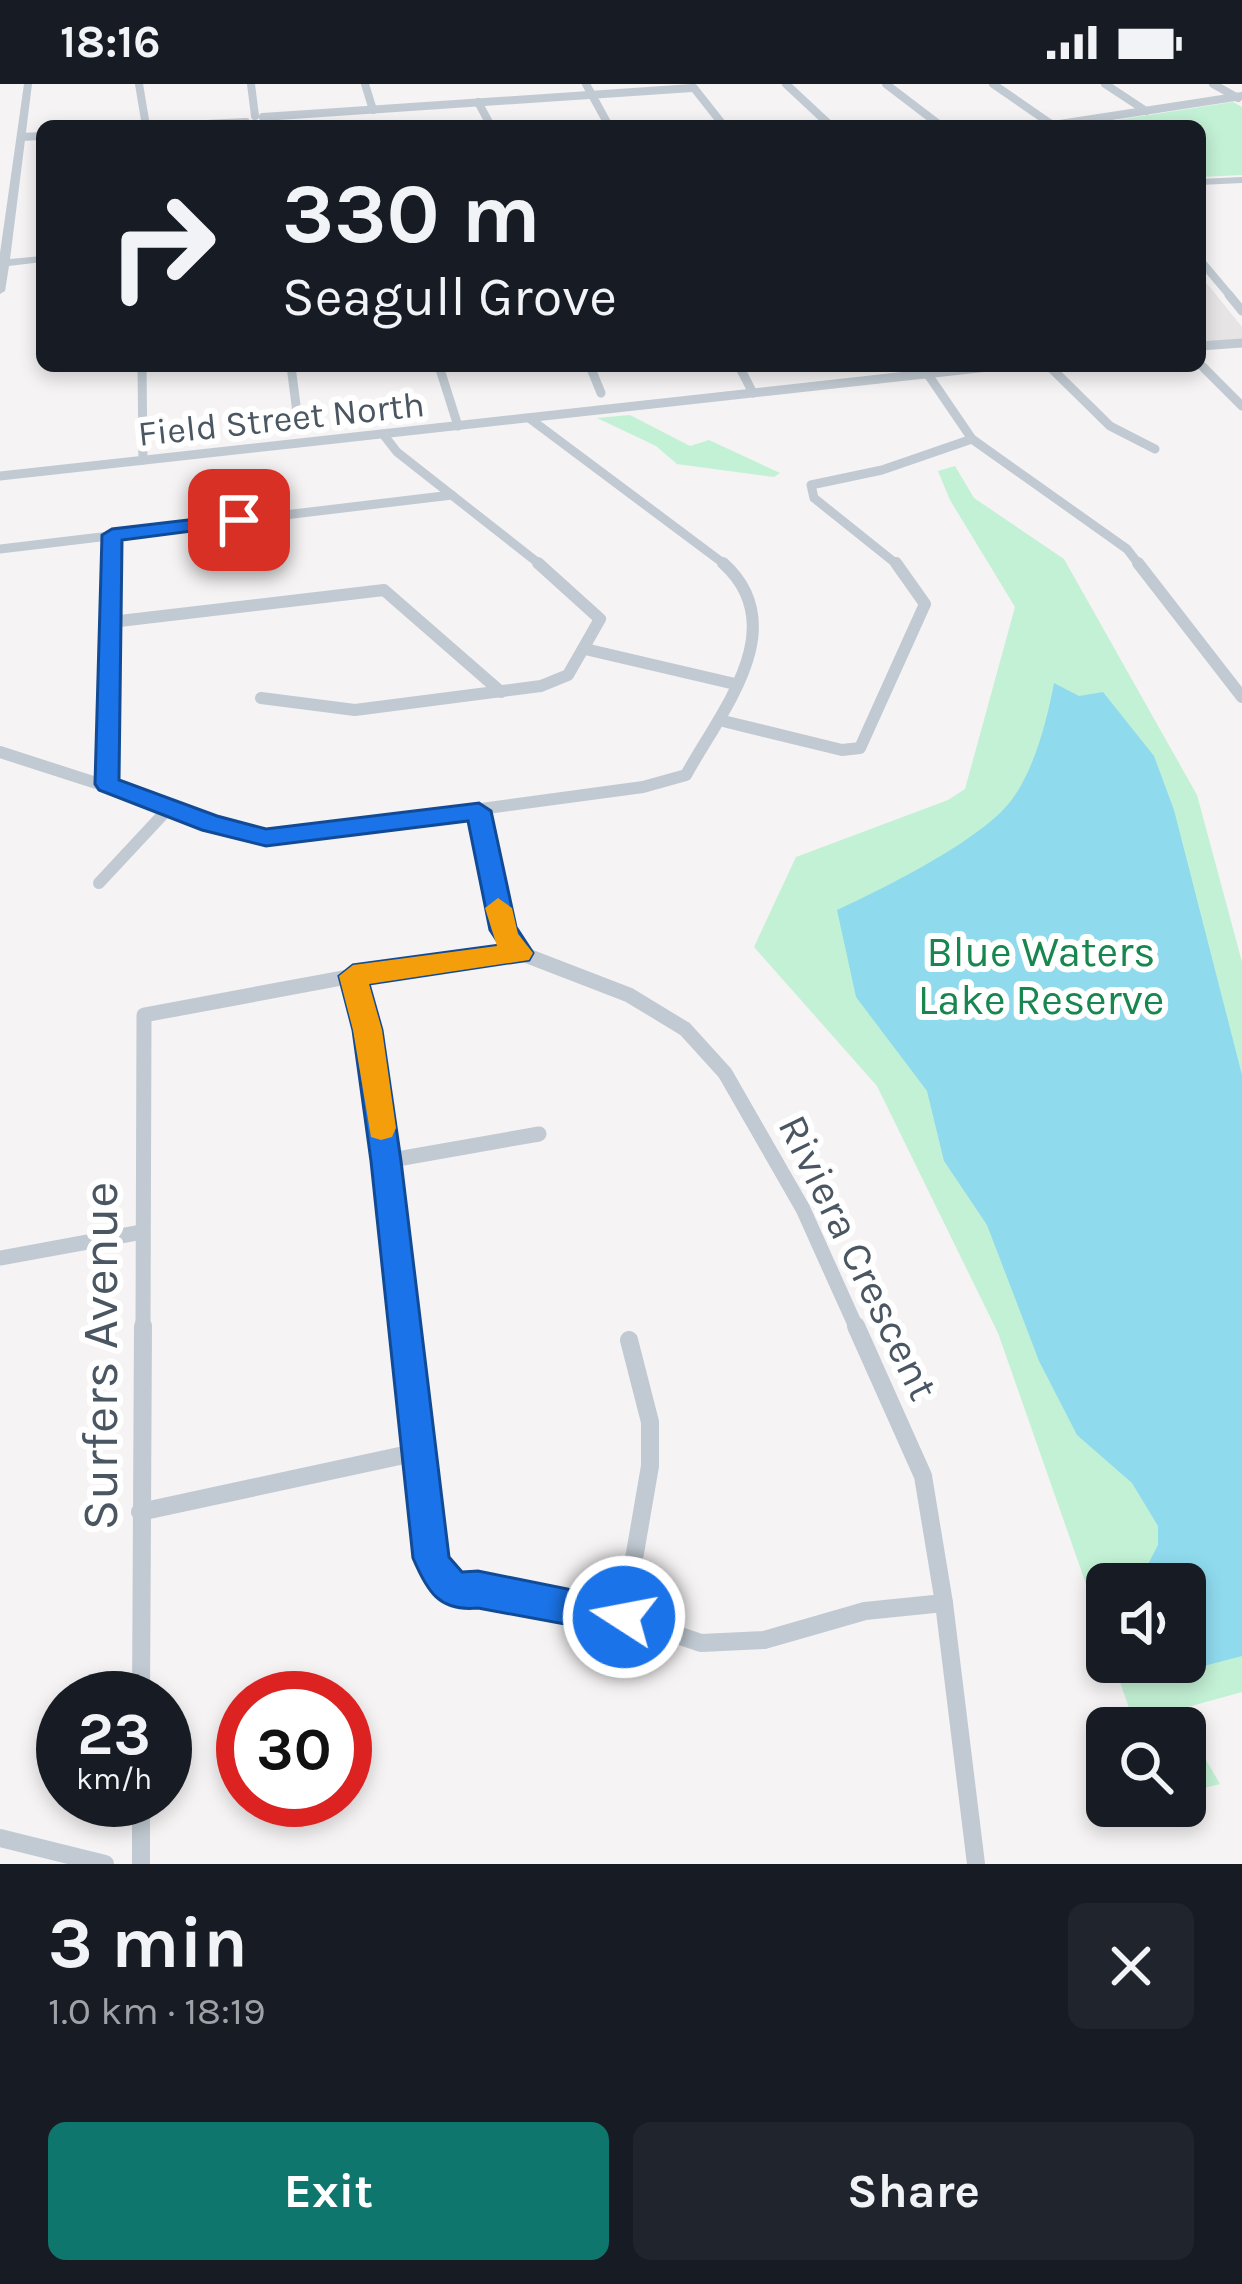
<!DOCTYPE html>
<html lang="en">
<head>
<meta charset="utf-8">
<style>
  body { margin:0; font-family:Karla,sans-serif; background:#20242c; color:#f1f3f6; height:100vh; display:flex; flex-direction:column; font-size:45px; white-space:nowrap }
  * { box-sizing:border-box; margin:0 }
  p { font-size:39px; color:#9ea1a6 }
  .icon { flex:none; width:66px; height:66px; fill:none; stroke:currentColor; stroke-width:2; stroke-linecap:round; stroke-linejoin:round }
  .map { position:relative; height:1780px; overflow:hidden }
  .sheet { display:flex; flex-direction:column; background:#171b24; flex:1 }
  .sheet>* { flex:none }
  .hud { position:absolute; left:36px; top:36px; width:1170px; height:252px; border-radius:18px; box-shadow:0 6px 18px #0003; background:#171b24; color:#f1f3f6; overflow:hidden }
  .controls { position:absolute; left:1086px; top:1479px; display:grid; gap:24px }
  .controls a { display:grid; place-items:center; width:120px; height:120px; border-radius:18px; background:#171b24; box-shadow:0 6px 18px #0003; font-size:60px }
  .speed { position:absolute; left:36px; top:1587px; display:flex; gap:24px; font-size:60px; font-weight:700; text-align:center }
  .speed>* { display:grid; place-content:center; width:156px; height:156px; border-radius:50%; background:#171b24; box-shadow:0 6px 18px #0003; line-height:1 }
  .speed small { font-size:30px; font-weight:400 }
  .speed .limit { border:18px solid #d22; background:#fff; color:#111 }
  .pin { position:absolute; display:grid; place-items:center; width:102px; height:102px; color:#fff; margin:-51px; border-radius:24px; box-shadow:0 6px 18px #0006 }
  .me { position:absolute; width:132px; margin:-66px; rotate:281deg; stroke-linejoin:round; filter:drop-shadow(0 0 9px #0008) }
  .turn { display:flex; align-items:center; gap:42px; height:252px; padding:0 48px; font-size:54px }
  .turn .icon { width:156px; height:156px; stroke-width:2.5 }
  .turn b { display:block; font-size:84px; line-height:102px }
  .round { display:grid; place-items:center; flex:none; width:126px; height:126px; border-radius:18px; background:#20242c }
  .summary { display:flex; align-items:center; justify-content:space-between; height:204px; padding:0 48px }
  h1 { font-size:72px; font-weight:700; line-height:90px }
  .action { display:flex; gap:24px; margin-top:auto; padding:24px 48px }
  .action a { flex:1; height:138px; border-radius:18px; background:#0f766e; color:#fff; font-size:48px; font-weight:700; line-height:138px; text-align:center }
  .action a+a { background:#20242c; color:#f1f3f6 }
  .status { display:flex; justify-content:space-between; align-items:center; height:84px; padding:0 60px; background:#171b24; direction:ltr }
  .status svg { height:33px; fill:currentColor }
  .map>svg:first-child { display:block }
  .education { fill:#e6e4e5 }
  .green { fill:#c3f1d5 }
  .water { fill:#90daee }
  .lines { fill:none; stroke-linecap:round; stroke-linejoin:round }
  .minor-far4 { stroke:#c1cad2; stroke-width:8 }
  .minor-far3 { stroke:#c1cad2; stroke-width:9 }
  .minor-far2 { stroke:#c1cad2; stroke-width:12 }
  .minor-far1 { stroke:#c1cad2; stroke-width:15 }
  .minor { stroke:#c1cad2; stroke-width:18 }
  .tertiary { fill:#c1cad2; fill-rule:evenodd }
  .route { fill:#1a73e8; stroke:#114b97; stroke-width:3 }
  .slow { fill:#f59e0b }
  .labels { text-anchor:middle; stroke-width:12; stroke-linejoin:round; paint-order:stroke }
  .far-street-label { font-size:36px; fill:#4a5661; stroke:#fff }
  .park-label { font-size:42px; fill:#17864f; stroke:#fff }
  .street-label { font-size:42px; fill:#4a5661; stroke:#fff }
  .near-street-label { font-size:51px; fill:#4a5661; stroke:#fff }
</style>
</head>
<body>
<div class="status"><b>18:16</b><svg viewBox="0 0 49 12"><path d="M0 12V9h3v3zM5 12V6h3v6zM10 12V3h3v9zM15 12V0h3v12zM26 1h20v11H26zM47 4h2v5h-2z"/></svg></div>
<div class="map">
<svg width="1242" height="1780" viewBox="0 0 1242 1780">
  <rect width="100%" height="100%" fill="#f5f3f3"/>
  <!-- education -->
  <path class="education" d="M1200,191L1242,243V255L1200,258Z"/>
  <!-- green -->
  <g class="green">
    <path d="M1233,18L1242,23V91L1200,93V42H1078Z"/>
    <path d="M630,331L690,362L709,356L780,389L774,393L677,380L656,362L597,334Z"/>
    <path d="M955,382L974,414L1064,475L1197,711L1242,878V1608L1177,1626L1220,1700L1185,1709V1644H1136L1113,1578H1185V1500H1107V1560L998,1249L877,1002L754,863L796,773L948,716L965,705L1015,523L950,416L938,387Z"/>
  </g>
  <!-- water -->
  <path class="water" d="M1054,599L1079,612L1103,608L1154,672L1174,726L1242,991V1572L1177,1589L1159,1578H1185V1500H1145L1144,1488L1158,1461V1442L1132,1399L1077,1351L1039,1277L987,1141L944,1077L927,1007L856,913L837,826C883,805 968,762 1003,726C1032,697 1047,637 1054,599Z"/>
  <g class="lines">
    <!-- minor-far4 -->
    <g class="minor-far4">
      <path d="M139,0L146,42"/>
      <path d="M251,0L255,32"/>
      <path d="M365,0L373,26"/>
      <path d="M586,0L609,42"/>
      <path d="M786,0L831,42"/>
      <path d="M886,0L941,42"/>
      <path d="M993,0L1054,42"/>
      <path d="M1105,0L1146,27"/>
      <path d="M1213,0L1238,14"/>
      <path d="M694,4L724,42"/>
      <path d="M478,18L491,42"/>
      <path d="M263,33L692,4"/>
      <path d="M1053,41L1242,12"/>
      <path d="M165,42L246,38"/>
      <path d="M21,53L42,52"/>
      <path d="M1200,176L1232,214"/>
    </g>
    <!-- minor-far3 -->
    <g class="minor-far3">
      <path d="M1229,211L1242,227"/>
      <path d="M1200,262L1242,259"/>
      <path d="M1200,280L1242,322"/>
      <path d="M142,282L143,376"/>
      <path d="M291,282L298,337"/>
      <path d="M439,282L458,342"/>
      <path d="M590,282L601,309"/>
      <path d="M739,282L753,309"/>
      <path d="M1049,282L1110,342L1155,365"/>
      <path d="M927,289L972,355L1127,465L1140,482"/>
      <path d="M529,334L727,482"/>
      <path d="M383,350L397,368L542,482"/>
      <path d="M0,392L997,282"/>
      <path d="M0,465L452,411"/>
      <path d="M111,482L112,451"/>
      <path d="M899,482L814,414L811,401L882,386L972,355"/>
    </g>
    <!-- minor-far2 -->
    <g class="minor-far2">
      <path d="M1138,479L1242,613"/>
      <path d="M111,538L384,506L501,608"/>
      <path d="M585,565L735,600"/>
      <path d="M261,614L355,626L541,602L568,591L600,535L538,479"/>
      <path d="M719,636L842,666L860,664L925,520L896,479"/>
      <path d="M0,668L267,754L643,703L686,691C721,627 794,543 723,479"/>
      <path d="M107,700L111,479"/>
      <path d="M479,727L498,820"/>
      <path d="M99,799L168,725"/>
    </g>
    <!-- minor-far1 -->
    <g class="minor-far1">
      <path d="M497,817L503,846L520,869L629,911L685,945L725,989L803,1125L857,1245"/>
      <path d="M353,892L368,946L403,1245"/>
      <path d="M386,1077L539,1050"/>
      <path d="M0,1174L142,1148"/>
      <path d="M143,1245L144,931L353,892L520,869"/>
    </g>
    <!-- minor -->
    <g class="minor">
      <path d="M402,1242L427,1454L439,1493L456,1507L478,1506L624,1533L701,1559L764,1556L865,1527L944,1519"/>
      <path d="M856,1242L923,1392L944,1519L976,1780"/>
      <path d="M140,1428L418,1368"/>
      <path d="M624,1533L650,1382V1338L629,1256"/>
      <path d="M141,1614L143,1242"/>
      <path d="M141,1716V1780"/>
      <path d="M0,1754L105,1780"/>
    </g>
    <!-- tertiary -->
    <g class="tertiary">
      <path d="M24,0H32L10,175L42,172V178L9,182L5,207L0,210V169Z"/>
      <path d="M1242,93V99L1200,101V95Z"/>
    </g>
  </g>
  <!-- route -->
  <path class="route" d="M239,430L246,432V440L122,456L119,696L217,732L266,745L479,719L491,727L516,843L533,869L529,876L369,900L382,946L401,1077L449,1473L462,1488L478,1487L637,1519L642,1533L637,1546L624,1551L478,1524C439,1528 427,1507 413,1474L371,1077L353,946L339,892L353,881L500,861L490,846L468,737L266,762L202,746L99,706L95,700L102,451L112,445Z"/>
  <!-- slow -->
  <path class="slow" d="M498,814L512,824L518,850L533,869L529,876L369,900L382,946L396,1044L392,1053L381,1056L371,1053L353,946L339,892L353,881L497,862L485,824Z"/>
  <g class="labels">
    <!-- far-street labels -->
    <g class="far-street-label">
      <text transform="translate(281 334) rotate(-6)" y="13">Field Street North</text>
    </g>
    <!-- park labels -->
    <g class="park-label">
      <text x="1041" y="882">Blue Waters<tspan x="1041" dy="48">Lake Reserve</tspan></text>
    </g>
    <!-- street labels -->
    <g class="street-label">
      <text transform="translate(859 1173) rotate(64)" y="15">Riviera Crescent</text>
    </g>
    <!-- near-street labels -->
    <g class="near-street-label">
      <text transform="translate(99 1272) rotate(-90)" y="18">Surfers Avenue</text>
    </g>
  </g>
</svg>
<div class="controls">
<a><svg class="icon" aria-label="sound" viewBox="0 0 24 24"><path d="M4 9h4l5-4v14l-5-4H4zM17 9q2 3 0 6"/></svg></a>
<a><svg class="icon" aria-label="search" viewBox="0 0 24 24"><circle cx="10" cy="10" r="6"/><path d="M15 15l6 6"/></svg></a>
</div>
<div class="speed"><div>23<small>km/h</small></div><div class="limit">30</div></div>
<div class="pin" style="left:239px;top:436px;background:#d93025"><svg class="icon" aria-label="arrive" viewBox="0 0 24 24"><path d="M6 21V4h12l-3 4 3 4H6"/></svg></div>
<svg class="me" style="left:624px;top:1533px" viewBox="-20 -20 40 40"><circle r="17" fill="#1a73e8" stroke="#fff" stroke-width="3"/><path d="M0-11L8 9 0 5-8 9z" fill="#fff"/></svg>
<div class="hud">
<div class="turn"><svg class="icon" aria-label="right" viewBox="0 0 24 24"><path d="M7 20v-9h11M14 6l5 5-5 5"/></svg><div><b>330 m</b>Seagull Grove</div></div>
</div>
</div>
<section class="sheet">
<div class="summary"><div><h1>3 min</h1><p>1.0 km · 18:19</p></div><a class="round"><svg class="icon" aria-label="close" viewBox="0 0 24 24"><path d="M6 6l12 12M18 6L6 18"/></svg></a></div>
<div class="action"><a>Exit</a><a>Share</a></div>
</section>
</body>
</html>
